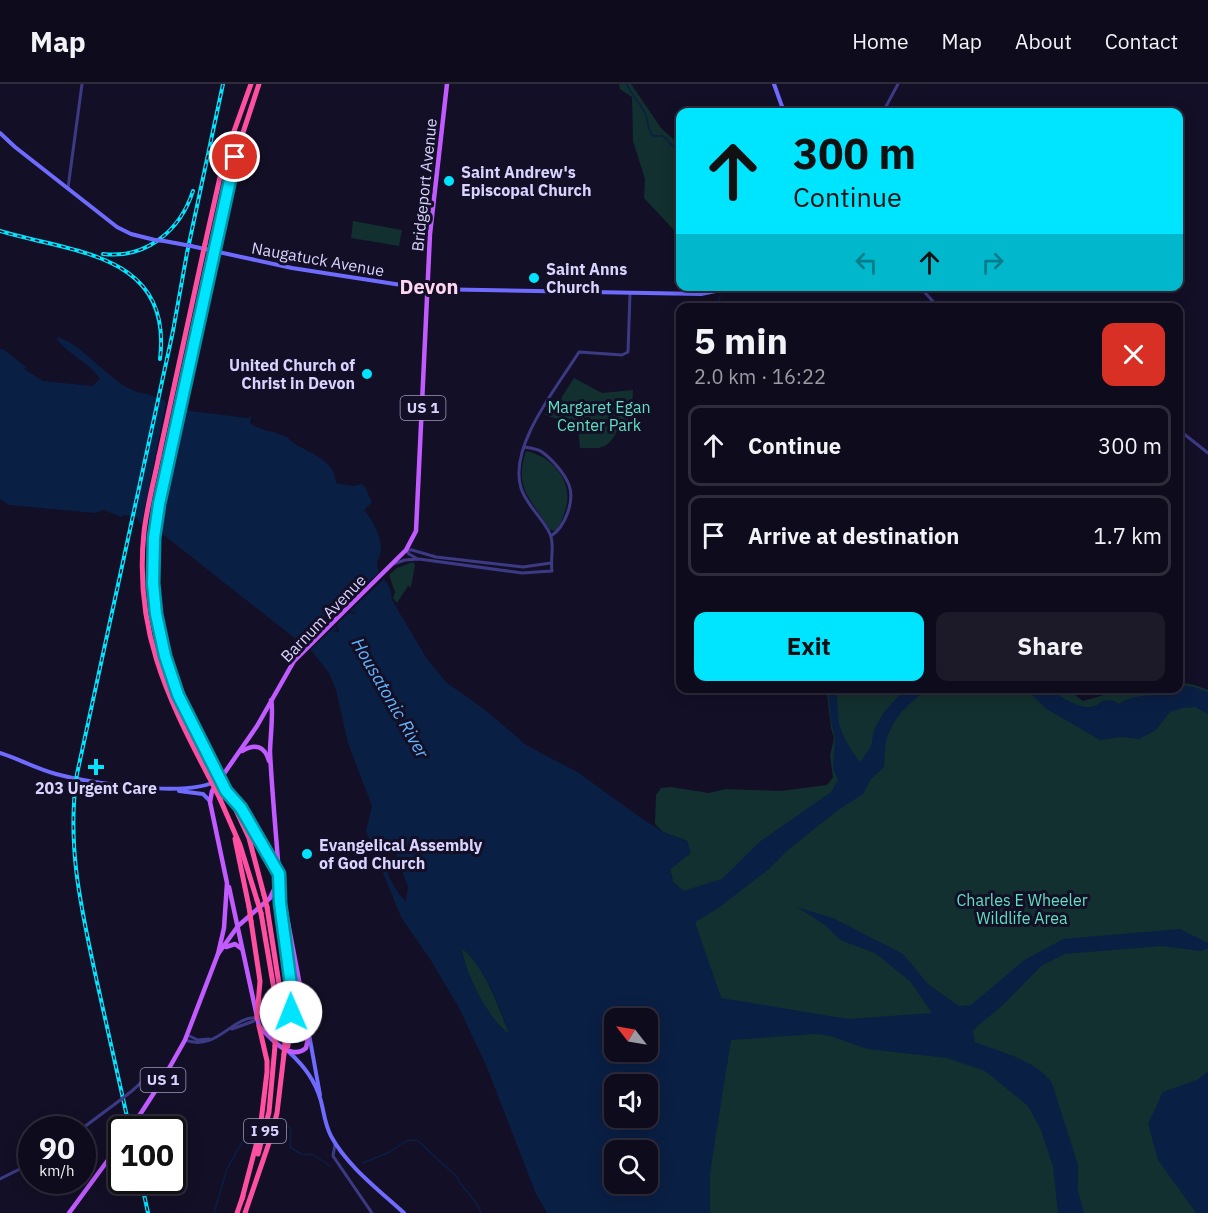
<!DOCTYPE html>
<html lang="en">
<head>
<meta charset="utf-8">
<style>
  body { margin:0; font-family:"IBM Plex Sans",sans-serif; background:#1c1929; color:#f1f3f6; height:100vh; display:flex; flex-direction:column; font-size:22px; white-space:nowrap }
  * { box-sizing:border-box; margin:0 }
  p { font-size:20px; color:#9b9ba3 }
  .icon { flex:none; width:33px; height:33px; fill:none; stroke:currentColor; stroke-width:2; stroke-linecap:round; stroke-linejoin:round }
  .map { position:relative; flex:1; overflow:hidden }
  .details { position:absolute; left:676px; top:219px; width:507px; height:390px; display:flex; flex-direction:column; background:#0e0b1c; border-radius:12px; box-shadow:0 3px 15px #0003,0 0 0 2px #2e2b3b }
  .details>* { flex:none }
  .banner { position:absolute; left:676px; top:24px; width:507px; height:183px; border-radius:12px; box-shadow:0 3px 15px #0003,0 0 0 2px #2e2b3b; background:#00e5ff; color:#111; overflow:hidden }
  .needle { width:39px; rotate:301deg }
  .controls { position:absolute; left:604px; top:924px; display:grid; gap:12px }
  .controls a { display:grid; place-items:center; width:54px; height:54px; border-radius:12px; background:#0e0b1c; box-shadow:0 3px 15px #0003,0 0 0 2px #2e2b3b; font-size:30px }
  .speed { position:absolute; left:18px; top:1032px; display:flex; gap:12px; font-size:30px; font-weight:700; text-align:center }
  .speed>* { display:grid; place-content:center; width:78px; height:78px; border-radius:50%; background:#0e0b1c; box-shadow:0 3px 15px #0003,0 0 0 2px #2e2b3b; line-height:1 }
  .speed small { font-size:15px; font-weight:400 }
  .speed .limit { border:3px solid #111; border-radius:9px; background:#fff; color:#111 }
  .pin { position:absolute; display:grid; place-items:center; width:51px; height:51px; color:#fff; margin:-26px; border:3px solid #fff; border-radius:50%; box-shadow:0 2px 6px #0007 }
  .me { position:absolute; width:66px; margin:-33px; rotate:359deg; stroke-linejoin:round; filter:drop-shadow(0 0 4px #0008) }
  .turn { display:flex; align-items:center; gap:21px; height:126px; padding:0 18px; font-size:27px }
  .turn .icon { width:78px; height:78px; stroke-width:2.5 }
  .turn b { display:block; font-size:42px; line-height:51px }
  .lanes { display:flex; align-items:center; height:57px; padding:0 18px; background:#0003; justify-content:center; gap:30px; direction:ltr }
  .lanes .off { opacity:.35 }
  .round { display:grid; place-items:center; flex:none; width:63px; height:63px; border-radius:12px; background:#1c1929 }
  .head { display:flex; align-items:center; justify-content:space-between; height:102px; padding:0 18px }
  h1 { font-size:36px; font-weight:700; line-height:45px }
  .action { display:flex; gap:12px; margin-top:auto; padding:12px 18px }
  .action a { flex:1; height:69px; border-radius:12px; background:#00e5ff; color:#111; font-size:24px; font-weight:700; line-height:69px; text-align:center }
  .action a+a { background:#1c1929; color:#f1f3f6 }
  ul { padding:0; list-style:none }
  li { display:flex; align-items:center; gap:18px; height:81px; margin:0 12px 9px; padding:0 6px; border:3px solid #2e2b3b; border-radius:12px }
  li div { flex:1 }
  li b { display:block; font-size:22px }
  li em { font-style:normal }
  header { display:flex; align-items:center; gap:36px; box-sizing:border-box; height:84px; padding:0 30px; background:#0e0b1c; border-bottom:2px solid #2e2b3b }
  header strong { font-size:28px }
  nav { display:flex; gap:33px; margin-inline-start:auto; font-size:21px }
  .map>svg:first-child { display:block }
  .green { fill:#12302f }
  .water { fill:#0a1f44; fill-rule:evenodd }
  .pier { fill:#130f26 }
  .lines { fill:none; stroke-linecap:round; stroke-linejoin:round }
  .stream { stroke:#0a1f44; stroke-width:1.5 }
  .tertiary { stroke:#3d3a85; stroke-width:3 }
  .secondary { stroke:#6f6bff; stroke-width:4 }
  .primary { stroke:#c25bff; stroke-width:4.5 }
  .motorway { stroke:#ff4fa3; stroke-width:5 }
  .rail-casing { stroke:#00e5ff; stroke-width:4 }
  .rail { stroke:#130f26; stroke-width:1.5; stroke-dasharray:4.5; stroke-linecap:butt }
  .tertiary-bridge { stroke:#3d3a85; stroke-width:3 }
  .secondary-bridge { stroke:#6f6bff; stroke-width:4 }
  .motorway-bridge { stroke:#ff4fa3; stroke-width:5 }
  .route-casing { stroke:#0095a6; stroke-width:15 }
  .route { stroke:#00e5ff; stroke-width:10 }
  .poi-dot { fill:#00e5ff; stroke:#130f26; stroke-width:2 }
  .labels { text-anchor:middle; stroke-width:6; stroke-linejoin:round; paint-order:stroke }
  .shield { fill:#130f26; stroke:#9e99be; stroke-width:1.5 }
  .shield-label { font-size:15px; font-weight:bold; fill:#d9d4ff }
  .poi-label { font-size:16px; font-weight:bold; fill:#d9d4ff; stroke:#130f26; text-anchor:start }
  .street-label { font-size:16px; fill:#d9d4ff; stroke:#130f26 }
  .park-label { font-size:16px; fill:#5fe0c0; stroke:#130f26 }
  .water-label { font-size:18px; font-style:italic; fill:#62b6ff; stroke:#130f26 }
  .quarter-label { font-size:20px; font-weight:bold; fill:#ffd6f0; stroke:#130f26 }
</style>
</head>
<body>
<header>
<strong>Map</strong>
<nav><a>Home</a><a>Map</a><a>About</a><a>Contact</a></nav>
</header>
<div class="map">
<svg width="1208" height="1129" viewBox="0 0 1208 1129">
  <rect width="100%" height="100%" fill="#130f26"/>
  <!-- green -->
  <g class="green">
    <path d="M619,0H631L661,44L681,62V158L673,145L644,114L645,95L633,57L632,13L620,5Z"/>
    <path d="M353,137L402,146L399,162L351,154Z"/>
    <path d="M574,294L602,309L633,306L632,327L629,328L631,342L617,347C607,367 600,364 580,364L578,342L545,331L553,316H560Z"/>
    <path d="M526,367C555,373 576,401 564,430C562,437 560,442 555,447L550,446C532,416 513,405 526,367Z"/>
    <path d="M413,478L415,481L411,503L408,502L397,519L393,514L395,508L389,491L397,484Z"/>
    <path d="M1179,598L1195,601L1208,606V1129H710V1089L721,914L683,807L673,798L670,785L690,769L687,757L663,748L655,740L656,711L661,704L671,703L709,709L726,705L780,707L827,701L833,693L830,672L834,654L831,644L827,610L823,605L1074,604L1075,611L1083,617L1121,606L1179,604Z"/>
    <path d="M461,863C487,885 497,921 510,951C487,935 466,891 461,863Z"/>
  </g>
  <!-- water -->
  <g class="water">
    <path d="M58,253C90,264 113,307 148,310L191,327L247,334L251,332L250,339C260,347 272,346 284,352C291,354 286,353 291,357C309,371 334,373 336,399L354,402L362,400L365,403L372,418L364,426C371,433 381,452 381,463C382,470 377,475 377,482C379,495 392,497 392,516L427,575L447,599L484,625L526,661L579,689L641,734L663,748L687,757L691,769L670,785L673,798L683,807L722,795L758,759L831,708L838,696L833,684L835,654L831,638L828,605H836C838,616 837,628 839,639C842,652 852,668 860,678L871,662L874,646L884,628L905,605H929C908,618 888,639 885,664C884,670 885,676 884,683L871,695L863,710L838,726L788,766L769,785L717,825L695,838L721,914L848,935L932,929L910,897L875,869L840,856L825,841L797,823L835,835L903,870L928,900L959,922L971,921L1023,877L1063,855L1180,845L1208,859V864L1201,867L1161,862L1065,870L1041,882L1003,921L973,946L975,958C1000,968 1036,976 1052,999L1078,1081V1107L1084,1129H1058L1053,1083L1041,1046L1028,1022L985,987L947,974L868,965L830,952L817,950L731,956L710,1089V1129H547L536,1110L486,981L458,922L430,875L401,833L366,747L372,722L348,659L336,606L329,589L304,557L297,556L160,448L140,439L136,433L125,431L121,433L104,426L95,429L9,421L0,415V265H3L26,283L24,285L43,297L92,302L100,295C89,278 68,271 57,255ZM388,756H391L408,803L406,817C392,805 377,773 388,756ZM462,864C485,884 499,921 509,950C489,936 464,888 462,864ZM615,934H648V968H615ZM615,1000H648V1034H615ZM615,1066H648V1100H615Z"/>
    <path d="M1179,601L1194,603L1208,608V630L1195,623L1183,624L1170,628L1156,646L1139,655L1120,653L1100,656L1045,624L1026,605C1032,604 1039,604 1045,605C1063,611 1086,634 1102,617L1112,616L1119,620C1131,611 1143,613 1156,610C1167,607 1165,604 1179,604Z"/>
    <path d="M1208,987V1129H1196L1158,1076L1148,1040L1163,1008L1197,996Z"/>
  </g>
  <!-- pier -->
  <g class="pier">
    <path d="M167,314L185,322L159,451L141,443Z"/>
    <path d="M382,485L387,492L350,527L355,529V525L356,530L349,529L337,540L339,548L333,547L337,546L336,542L308,568L303,561L330,536L326,534L325,538L324,533L331,534L343,523L342,515L348,516L343,517L345,521Z"/>
  </g>
  <g class="lines">
    <!-- stream -->
    <g class="stream">
      <path d="M627,0C631,11 640,19 645,29C649,36 646,45 653,52H663L679,68L678,72L681,75"/>
      <path d="M719,202V204"/>
      <path d="M715,224L721,211"/>
      <path d="M287,1042L291,1045L290,1063L301,1070L314,1071L330,1082"/>
      <path d="M363,1079L388,1069L406,1057L417,1056L457,1093C463,1107 476,1113 481,1129"/>
      <path d="M214,1129L227,1085L255,1035"/>
    </g>
    <!-- tertiary -->
    <g class="tertiary">
      <path d="M883,28L898,0"/>
      <path d="M68,104L82,0"/>
      <path d="M919,202L939,224"/>
      <path d="M1179,346L1208,369"/>
      <path d="M524,363C530,364 538,365 542,368C552,375 565,390 569,401C575,417 565,443 551,452"/>
      <path d="M406,466H412L436,473L523,483L551,479"/>
      <path d="M406,466L409,470L416,474"/>
      <path d="M393,480L405,476L419,475L522,489L552,487C550,475 555,461 550,450C543,434 526,421 521,404C508,362 558,302 579,268L622,271L628,268L630,209"/>
      <path d="M232,945L254,937L257,934"/>
      <path d="M187,951L198,956L209,955"/>
      <path d="M185,956C218,968 232,931 257,934"/>
      <path d="M128,1010C141,1001 147,986 163,995"/>
      <path d="M80,1046L115,1020"/>
      <path d="M335,1060L333,1072L372,1129"/>
      <path d="M0,1095L32,1079"/>
    </g>
    <!-- secondary -->
    <g class="secondary">
      <path d="M774,0L784,28"/>
      <path d="M0,49L15,63L117,143L131,150L155,156"/>
      <path d="M164,157L175,159"/>
      <path d="M191,162L292,184L427,205L701,210L740,202"/>
      <path d="M0,669C19,675 37,685 56,690C88,699 193,715 219,695"/>
      <path d="M179,707L203,710L210,717"/>
      <path d="M309,950L320,1011"/>
      <path d="M289,968C304,982 315,996 321,1017C324,1029 325,1041 331,1052C347,1082 379,1106 404,1129"/>
    </g>
    <!-- primary -->
    <g class="primary">
      <path d="M271,616C274,624 270,656 270,668C272,708 276,749 279,790"/>
      <path d="M242,667C255,659 265,662 269,677"/>
      <path d="M229,803L259,942C269,953 290,978 306,964L309,949L282,807"/>
      <path d="M226,863L235,860L242,865"/>
      <path d="M218,870L238,842L270,814L278,797"/>
      <path d="M130,1046L163,995L185,956L218,870L224,844L227,799L210,718L212,707L257,642L294,577L406,466L416,447L430,150L447,0"/>
      <path d="M69,1129L122,1057"/>
    </g>
    <!-- motorway -->
    <g class="motorway">
      <path d="M205,160L224,75L251,0"/>
      <path d="M215,162L235,73L259,0"/>
      <path d="M159,372C154,397 147,422 144,448C134,544 166,611 209,693"/>
      <path d="M169,376C151,457 143,526 176,606C187,633 203,659 216,685"/>
      <path d="M227,707L249,754L264,811"/>
      <path d="M231,713L241,724L279,791"/>
      <path d="M220,715L240,761L257,816"/>
      <path d="M235,755L249,823"/>
      <path d="M279,794L280,819L292,909L288,962"/>
      <path d="M267,823L282,919L285,960"/>
      <path d="M261,829L276,917L275,953"/>
      <path d="M251,837L260,897L257,934"/>
      <path d="M258,1070L269,1028L275,962"/>
      <path d="M242,1115L260,1046L267,988V977L259,942"/>
      <path d="M237,1129L243,1112"/>
      <path d="M245,1129L270,1056L277,1029L284,970"/>
    </g>
    <defs>
      <g id="rail">
        <path d="M0,147C73,169 173,169 160,275"/>
        <path d="M103,170C146,175 180,147 193,107"/>
        <path d="M130,1046C119,996 108,947 97,898C82,828 66,762 77,690L173,247L187,169L223,0"/>
        <path d="M141,1096L148,1129"/>
      </g>
    </defs>
    <!-- rail casing -->
    <use href="#rail" class="rail-casing"/>
    <!-- rail -->
    <use href="#rail" class="rail"/>
    <!-- tertiary-bridge -->
    <path class="tertiary-bridge" d="M115,1020L128,1010"/>
    <!-- secondary-bridge -->
    <g class="secondary-bridge">
      <path d="M155,156L164,157"/>
      <path d="M175,159L191,162"/>
    </g>
    <!-- motorway-bridge -->
    <g class="motorway-bridge">
      <path d="M159,372L205,160"/>
      <path d="M169,376L215,162"/>
      <path d="M216,685L227,707"/>
      <path d="M209,693L220,715"/>
      <path d="M264,811L267,823"/>
      <path d="M257,816L261,829"/>
      <path d="M249,823L251,837"/>
      <path d="M275,962V953"/>
      <path d="M284,970L285,960"/>
    </g>
  </g>
  <g class="lines">
    <defs>
      <path id="route" d="M235,73L159,420L154,454L153,499L156,530L165,572L178,611L226,707L241,724L279,790L280,819L292,909L291,928"/>
    </defs>
    <!-- route casing -->
    <use href="#route" class="route-casing"/>
    <!-- route -->
    <use href="#route" class="route"/>
  </g>
  <!-- markers -->
  <g class="poi-dot">
    <circle cx="449" cy="97" r="6"/>
    <circle cx="534" cy="194" r="6"/>
    <circle cx="367" cy="290" r="6"/>
    <path d="M93 674h6v6h6v6h-6v6h-6v-6h-6v-6h6z"/>
    <circle cx="307" cy="770" r="6"/>
  </g>
  <g class="labels">
    <!-- shield labels -->
    <g class="shield">
      <rect x="400.5" y="312" width="45" height="24" rx="4.5"/>
      <rect x="140.5" y="984" width="45" height="24" rx="4.5"/>
      <rect x="244" y="1035" width="42" height="24" rx="4.5"/>
    </g>
    <g class="shield-label">
      <text x="423" y="329">US 1</text>
      <text x="163" y="1001">US 1</text>
      <text x="265" y="1052">I 95</text>
    </g>
    <!-- poi labels -->
    <g class="poi-label">
      <text x="461" y="94">Saint Andrew's<tspan x="461" dy="18">Episcopal Church</tspan></text>
      <text x="546" y="191">Saint Anns<tspan x="546" dy="18">Church</tspan></text>
      <text x="355" y="287" text-anchor="end">United Church of<tspan x="355" dy="18">Christ in Devon</tspan></text>
      <text x="96" y="710" text-anchor="middle">203 Urgent Care</text>
      <text x="319" y="767">Evangelical Assembly<tspan x="319" dy="18">of God Church</tspan></text>
    </g>
    <!-- street labels -->
    <g class="street-label">
      <text transform="translate(424 101) rotate(-84)" y="6">Bridgeport Avenue</text>
      <text transform="translate(318 175) rotate(10)" y="6">Naugatuck Avenue</text>
      <text transform="translate(323 534) rotate(-46)" y="6">Barnum Avenue</text>
    </g>
    <!-- park labels -->
    <g class="park-label">
      <text x="599" y="329">Margaret Egan<tspan x="599" dy="18">Center Park</tspan></text>
      <text x="1022" y="822">Charles E Wheeler<tspan x="1022" dy="18">Wildlife Area</tspan></text>
    </g>
    <!-- water labels -->
    <g class="water-label">
      <text transform="translate(390 614) rotate(60)" y="6">Housatonic River</text>
    </g>
    <!-- quarter labels -->
    <g class="quarter-label">
      <text x="429" y="210">Devon</text>
    </g>
  </g>
</svg>
<div class="controls">
<a><svg class="needle" viewBox="-14 -14 28 28"><path d="M0-13l5 13h-10z" fill="#e53935"/><path d="M0 13l5-13h-10z" fill="#9b9ba3"/></svg></a>
<a><svg class="icon" aria-label="sound" viewBox="0 0 24 24"><path d="M4 9h4l5-4v14l-5-4H4zM17 9q2 3 0 6"/></svg></a>
<a><svg class="icon" aria-label="search" viewBox="0 0 24 24"><circle cx="10" cy="10" r="6"/><path d="M15 15l6 6"/></svg></a>
</div>
<div class="speed"><div>90<small>km/h</small></div><div class="limit">100</div></div>
<div class="pin" style="left:235px;top:73px;background:#d93025"><svg class="icon" aria-label="arrive" viewBox="0 0 24 24"><path d="M6 21V4h12l-3 4 3 4H6"/></svg></div>
<svg class="me" style="left:291px;top:928px" viewBox="-20 -20 40 40"><circle r="19" fill="#fff"/><path d="M0-13L10 11 0 6-10 11z" fill="#00e5ff"/></svg>
<div class="banner">
<div class="turn"><svg class="icon" aria-label="ahead" viewBox="0 0 24 24"><path d="M12 20V5M6 11l6-6 6 6"/></svg><div><b>300 m</b>Continue</div></div>
<div class="lanes"><svg class="icon off" aria-label="left" viewBox="0 0 24 24"><path d="M17 20v-9H6M10 6l-5 5 5 5"/></svg><svg class="icon" aria-label="ahead" viewBox="0 0 24 24"><path d="M12 20V5M6 11l6-6 6 6"/></svg><svg class="icon off" aria-label="right" viewBox="0 0 24 24"><path d="M7 20v-9h11M14 6l5 5-5 5"/></svg></div>
</div>
<section class="details">
<div class="head"><div><h1>5 min</h1><p>2.0 km · 16:22</p></div><a class="round" style="background:#d93025;color:#fff"><svg class="icon" aria-label="close" viewBox="0 0 24 24"><path d="M6 6l12 12M18 6L6 18"/></svg></a></div>
<ul>
<li><svg class="icon" aria-label="ahead" viewBox="0 0 24 24"><path d="M12 20V5M6 11l6-6 6 6"/></svg><div><b>Continue</b></div><em>300 m</em></li>
<li><svg class="icon" aria-label="arrive" viewBox="0 0 24 24"><path d="M6 21V4h12l-3 4 3 4H6"/></svg><div><b>Arrive at destination</b></div><em>1.7 km</em></li>
</ul>
<div class="action"><a>Exit</a><a>Share</a></div>
</section>
</div>
</body>
</html>
